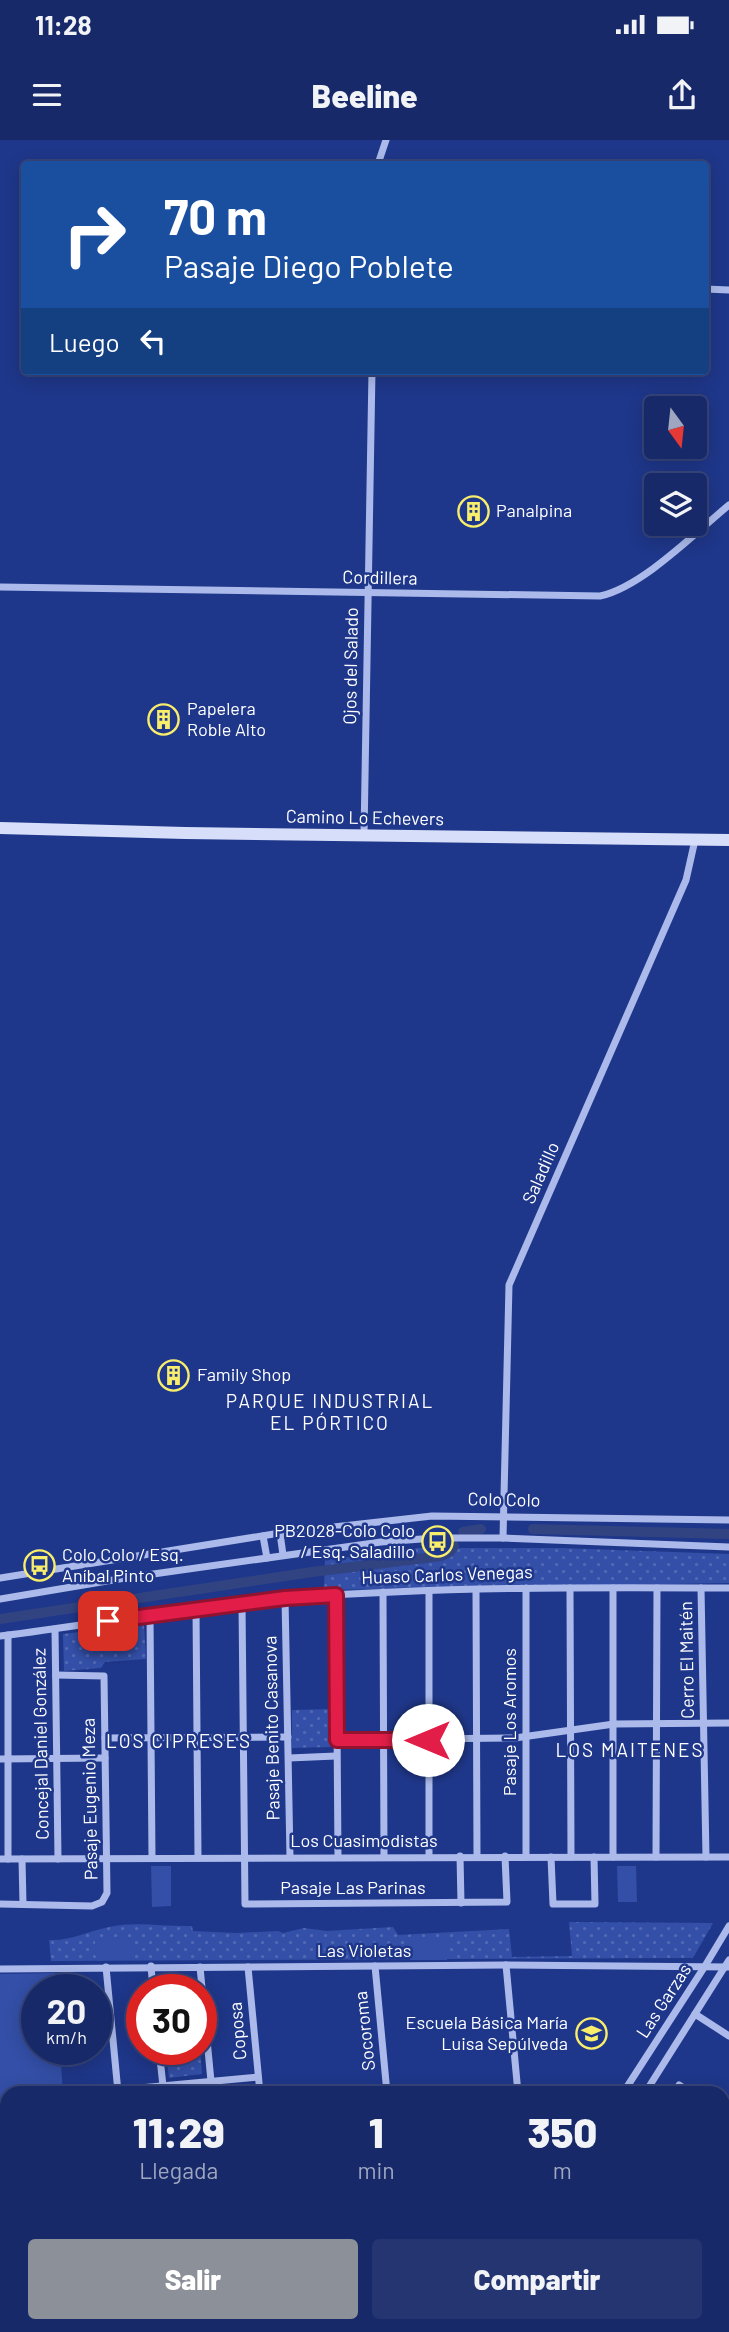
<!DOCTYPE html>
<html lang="es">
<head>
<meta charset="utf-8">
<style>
  body { margin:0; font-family:Barlow,sans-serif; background:#243571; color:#f1f3f6; height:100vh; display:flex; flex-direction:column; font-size:26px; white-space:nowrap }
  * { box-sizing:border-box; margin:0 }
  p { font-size:23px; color:#9ea6c0 }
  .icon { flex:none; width:38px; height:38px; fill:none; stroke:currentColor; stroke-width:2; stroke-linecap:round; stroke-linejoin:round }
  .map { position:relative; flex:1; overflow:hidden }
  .drawer { position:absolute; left:0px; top:1946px; width:730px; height:247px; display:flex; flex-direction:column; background:#172968; border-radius:21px 21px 0 0; box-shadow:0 4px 18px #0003,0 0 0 2px #36457c }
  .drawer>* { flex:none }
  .banner { position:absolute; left:21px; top:21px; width:688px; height:214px; border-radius:7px; box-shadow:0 4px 18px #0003,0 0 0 2px #36457c; background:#1a4fa0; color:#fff; overflow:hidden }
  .needle { width:46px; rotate:165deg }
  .fabs { position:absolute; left:644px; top:256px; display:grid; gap:14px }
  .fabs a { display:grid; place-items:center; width:63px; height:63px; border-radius:7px; background:#172968; box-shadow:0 4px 18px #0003,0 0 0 2px #36457c; font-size:35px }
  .speed { position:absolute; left:21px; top:1834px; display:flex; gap:14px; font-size:35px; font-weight:700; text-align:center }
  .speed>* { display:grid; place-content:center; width:91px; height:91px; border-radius:50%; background:#172968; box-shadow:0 4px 18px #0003,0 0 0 2px #36457c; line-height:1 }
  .speed small { font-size:18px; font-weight:400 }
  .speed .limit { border:10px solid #d22; background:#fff; color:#111 }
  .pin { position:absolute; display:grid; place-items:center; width:60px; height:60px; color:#fff; margin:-30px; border-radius:14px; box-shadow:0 4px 10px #0006 }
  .me { position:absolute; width:77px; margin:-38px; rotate:270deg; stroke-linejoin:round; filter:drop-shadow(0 0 5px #0008) }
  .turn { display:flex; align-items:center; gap:24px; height:147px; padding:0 28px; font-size:32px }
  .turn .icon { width:91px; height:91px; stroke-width:2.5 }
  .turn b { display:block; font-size:49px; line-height:60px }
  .then { display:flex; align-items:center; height:66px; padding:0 28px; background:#0003; gap:14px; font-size:26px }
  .eta { display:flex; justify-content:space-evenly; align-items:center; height:119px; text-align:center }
  .eta b { font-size:42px; font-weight:800; line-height:49px }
  .primary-button { display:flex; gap:14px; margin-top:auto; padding:14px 28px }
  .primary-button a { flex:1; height:80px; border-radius:7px; background:#8c9099; color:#fff; font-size:28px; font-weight:800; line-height:80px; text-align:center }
  .primary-button a+a { background:#243571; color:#f1f3f6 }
  .status { display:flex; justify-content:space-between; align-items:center; height:49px; padding:0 35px; background:#172968; direction:ltr }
  .status svg { height:19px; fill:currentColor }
  header { display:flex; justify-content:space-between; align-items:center; height:91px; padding:0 28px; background:#172968; font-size:32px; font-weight:800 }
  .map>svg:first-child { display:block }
  .park { fill:url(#park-dots) }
  .garden { fill:#334fa7 }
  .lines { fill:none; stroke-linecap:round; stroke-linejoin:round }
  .canal { stroke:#324382; stroke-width:10 }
  .street { stroke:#abbaeb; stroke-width:7 }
  .secondary { stroke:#d7def9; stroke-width:12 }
  .route-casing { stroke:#92132f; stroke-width:18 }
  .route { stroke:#e11d48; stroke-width:12 }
  .labels { text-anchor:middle; stroke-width:5; stroke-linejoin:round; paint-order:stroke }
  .poi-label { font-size:18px; fill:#fff; stroke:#1f378a; text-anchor:start }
  .street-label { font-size:18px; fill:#fff; stroke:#1f378a }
  .neighbourhood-label { font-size:19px; letter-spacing:2px; fill:#fff; stroke:#1f378a }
</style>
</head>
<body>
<div class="status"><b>11:28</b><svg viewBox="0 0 49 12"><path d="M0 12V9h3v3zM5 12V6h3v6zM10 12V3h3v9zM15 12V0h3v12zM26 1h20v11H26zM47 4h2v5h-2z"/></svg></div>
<header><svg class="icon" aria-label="menu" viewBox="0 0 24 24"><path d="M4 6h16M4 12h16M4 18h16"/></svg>Beeline<svg class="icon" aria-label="share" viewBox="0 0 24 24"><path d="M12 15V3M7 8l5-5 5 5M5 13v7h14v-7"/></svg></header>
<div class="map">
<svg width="729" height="2192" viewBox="0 0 729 2192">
  <defs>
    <pattern id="park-dots" width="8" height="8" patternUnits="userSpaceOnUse" patternTransform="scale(1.75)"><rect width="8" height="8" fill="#334fa7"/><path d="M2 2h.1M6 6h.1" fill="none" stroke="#5269b4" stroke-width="1.8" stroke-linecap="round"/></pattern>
  </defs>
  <rect width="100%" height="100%" fill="#1f378a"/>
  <!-- park -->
  <g class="park">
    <path d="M418,1408H560L729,1414V1443L324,1450L325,1420Z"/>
    <path d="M144,1484L146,1519L105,1522L101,1528L64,1531L63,1494Z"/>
    <path d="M330,1569L331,1607L292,1608V1570Z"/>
    <path d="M569,1782L713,1783L693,1818L51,1821L49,1800C71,1801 88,1791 109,1787C137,1781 164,1787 192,1786L193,1791L236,1793L278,1791L283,1793L304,1788L327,1791L393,1787L398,1795L509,1789L512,1817L572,1816Z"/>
    <path d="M166,1909H200L202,1934L169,1938Z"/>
  </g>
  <!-- garden -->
  <g class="garden">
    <path d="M151,1726H171V1766L152,1767Z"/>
    <path d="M617,1726H636L637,1762H618Z"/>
    <path d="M130,1798L132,1818L96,1821L95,1800Z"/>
    <rect x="410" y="1798" width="37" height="22"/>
    <path d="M55,1833L56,1850H37V1909H60L63,1953H7V2186H79L80,2192H0V1834Z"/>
  </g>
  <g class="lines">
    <!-- canal -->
    <g class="canal">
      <path d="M533,1389L729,1394"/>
      <path d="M463,1392L481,1389"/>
      <path d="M0,1479L312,1432L441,1416L450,1412L454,1406"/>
    </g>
    <!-- street -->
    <g class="street">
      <path d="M378,24L386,0"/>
      <path d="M705,149L729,150"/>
      <path d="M0,447L600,456C642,447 695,393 729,365"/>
      <path d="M364,695L372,231"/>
      <path d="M280,1393L283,1415"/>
      <path d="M263,1396L267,1418"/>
      <path d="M503,1398L509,1145L686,740L695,700"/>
      <path d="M0,1438L280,1393L432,1376L729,1380"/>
      <path d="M526,1448V1716"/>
      <path d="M570,1448L571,1717"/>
      <path d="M701,1448L706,1717"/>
      <path d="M476,1450L477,1716"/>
      <path d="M383,1452L384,1717"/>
      <path d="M336,1455L338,1717"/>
      <path d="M285,1458L290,1717"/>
      <path d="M0,1459L125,1438L381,1402L435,1398H503L729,1407"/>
      <path d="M242,1464L245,1764L507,1762L505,1716"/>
      <path d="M196,1469L198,1718"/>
      <path d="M150,1476L152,1718"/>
      <path d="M55,1489L58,1719"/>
      <path d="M8,1495V1719"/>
      <path d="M0,1496C96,1484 193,1466 289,1458C435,1447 582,1447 729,1448"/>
      <path d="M105,1598L288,1597"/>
      <path d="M337,1600L515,1598L614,1584L729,1583"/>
      <path d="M289,1618L336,1616"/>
      <path d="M0,1619L105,1618"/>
      <path d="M460,1716L461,1763"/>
      <path d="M429,1717V1451"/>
      <path d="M551,1717L553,1764H595L594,1717"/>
      <path d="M613,1717V1448"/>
      <path d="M656,1717L657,1448"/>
      <path d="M0,1719L729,1717"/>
      <path d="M22,1719L23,1764"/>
      <path d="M0,1764L92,1766L102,1762L107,1753L104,1536L56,1535"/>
      <path d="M506,1825L518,1953"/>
      <path d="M151,1826L153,1850"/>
      <path d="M375,1826L387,1953"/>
      <path d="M106,1827L118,1952"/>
      <path d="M200,1827L211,1941"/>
      <path d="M248,1827L260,1953"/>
      <path d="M0,1829L506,1825L729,1827"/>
      <path d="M695,1874L729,1896"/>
      <path d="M159,1909L163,1946"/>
      <path d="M679,1945L691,1953"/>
      <path d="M118,1950L258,1937"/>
      <path d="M623,1953L705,1826L729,1786"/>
      <path d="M645,1953L729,1820"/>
      <path d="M723,1974L729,1979"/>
      <path d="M723,2071L729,2074"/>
      <path d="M723,2163L729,2153"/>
      <path d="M143,2186V2192"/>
      <path d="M285,2186L286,2192"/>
      <path d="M414,2186L415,2192"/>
      <path d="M704,2192L708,2186"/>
      <path d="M719,2192L729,2176"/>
    </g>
    <!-- secondary -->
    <g class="secondary">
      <path d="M0,688L185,693L729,700"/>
      <path d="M523,2186L524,2192"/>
      <path d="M463,2192L474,2186"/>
    </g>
  </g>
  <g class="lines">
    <defs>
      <path id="route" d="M108,1481L285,1458L336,1455L337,1600H428"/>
    </defs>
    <!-- route casing -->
    <use href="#route" class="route-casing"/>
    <!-- route -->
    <use href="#route" class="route"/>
  </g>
  <!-- icons -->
  <defs>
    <symbol id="building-ring" viewBox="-11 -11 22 22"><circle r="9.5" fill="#1f378a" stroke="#f9ee6b" stroke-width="1.5"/><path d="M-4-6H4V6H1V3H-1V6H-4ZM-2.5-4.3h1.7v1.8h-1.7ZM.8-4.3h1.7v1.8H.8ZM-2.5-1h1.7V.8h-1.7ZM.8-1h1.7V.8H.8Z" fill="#f9ee6b"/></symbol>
    <symbol id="bus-ring" viewBox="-11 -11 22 22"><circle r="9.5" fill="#1f378a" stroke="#f9ee6b" stroke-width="1.5"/><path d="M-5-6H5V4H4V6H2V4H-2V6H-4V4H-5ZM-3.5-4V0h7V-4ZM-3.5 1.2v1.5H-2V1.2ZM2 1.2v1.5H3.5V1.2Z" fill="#f9ee6b"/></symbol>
    <symbol id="school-ring" viewBox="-11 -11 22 22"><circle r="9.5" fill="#1f378a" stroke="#f9ee6b" stroke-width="1.5"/><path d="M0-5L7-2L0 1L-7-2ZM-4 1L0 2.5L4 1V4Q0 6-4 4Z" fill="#f9ee6b"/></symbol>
  </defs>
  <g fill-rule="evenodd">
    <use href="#building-ring" x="456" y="354" width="35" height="35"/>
    <use href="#building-ring" x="146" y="562" width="35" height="35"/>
    <use href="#building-ring" x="156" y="1218" width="35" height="35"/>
    <use href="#bus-ring" x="420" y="1384" width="35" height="35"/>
    <use href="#bus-ring" x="22" y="1408" width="35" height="35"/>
    <use href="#school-ring" x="574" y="1876" width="35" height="35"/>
  </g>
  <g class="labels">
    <!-- poi labels -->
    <g class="poi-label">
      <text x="496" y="377">Panalpina</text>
      <text x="187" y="575">Papelera<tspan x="187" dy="21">Roble Alto</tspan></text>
      <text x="197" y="1241">Family Shop</text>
      <text x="415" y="1397" text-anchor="end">PB2028-Colo Colo<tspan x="415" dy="21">/ Esq. Saladillo</tspan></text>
      <text x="62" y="1421">Colo Colo / Esq.<tspan x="62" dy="21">Aníbal Pinto</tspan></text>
      <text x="568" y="1889" text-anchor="end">Escuela Básica María<tspan x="568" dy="21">Luisa Sepúlveda</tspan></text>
    </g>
    <!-- street labels -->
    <g class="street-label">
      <text transform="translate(380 438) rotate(1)" y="6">Cordillera</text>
      <text transform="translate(351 526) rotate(-89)" y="6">Ojos del Salado</text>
      <text transform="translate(365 678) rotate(1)" y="6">Camino Lo Echevers</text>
      <text transform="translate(541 1033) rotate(-66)" y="6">Saladillo</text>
      <text transform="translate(504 1360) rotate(1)" y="6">Colo Colo</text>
      <text transform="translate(447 1435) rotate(-2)" y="6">Huaso Carlos Venegas</text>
      <text transform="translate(687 1520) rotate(-91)" y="6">Cerro El Maitén</text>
      <text transform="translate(510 1582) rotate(-90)" y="6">Pasaje Los Aromos</text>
      <text transform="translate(272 1588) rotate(-91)" y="6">Pasaje Benito Casanova</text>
      <text transform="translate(41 1604) rotate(-91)" y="6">Concejal Daniel González</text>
      <text transform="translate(90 1659) rotate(-91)" y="6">Pasaje Eugenio Meza</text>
      <text x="364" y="1707">Los Cuasimodistas</text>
      <text x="353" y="1754">Pasaje Las Parinas</text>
      <text x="364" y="1817">Las Violetas</text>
      <text transform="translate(664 1861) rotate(-57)" y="6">Las Garzas</text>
      <text transform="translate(238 1891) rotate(-95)" y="6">Coposa</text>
      <text transform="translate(365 1891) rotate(-96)" y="6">Socoroma</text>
    </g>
    <!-- neighbourhood labels -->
    <g class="neighbourhood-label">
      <text x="330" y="1268">PARQUE INDUSTRIAL<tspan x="330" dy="22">EL PÓRTICO</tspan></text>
      <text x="179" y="1608">LOS CIPRESES</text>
      <text x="630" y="1617">LOS MAITENES</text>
    </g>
  </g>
</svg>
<div class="fabs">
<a><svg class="needle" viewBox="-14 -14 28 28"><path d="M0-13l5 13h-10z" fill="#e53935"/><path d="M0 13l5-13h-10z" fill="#9ea6c0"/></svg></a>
<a><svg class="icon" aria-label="layers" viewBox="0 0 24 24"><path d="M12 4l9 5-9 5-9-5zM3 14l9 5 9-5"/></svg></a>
</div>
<div class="speed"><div>20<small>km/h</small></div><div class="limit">30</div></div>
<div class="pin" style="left:108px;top:1481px;background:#d93025"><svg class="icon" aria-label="arrive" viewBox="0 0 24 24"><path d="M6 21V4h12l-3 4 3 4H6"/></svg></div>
<svg class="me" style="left:428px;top:1600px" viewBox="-20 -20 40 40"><circle r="19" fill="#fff"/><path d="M0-13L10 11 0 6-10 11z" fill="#e11d48"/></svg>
<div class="banner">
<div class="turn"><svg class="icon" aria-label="right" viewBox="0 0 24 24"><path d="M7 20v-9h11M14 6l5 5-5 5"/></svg><div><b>70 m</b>Pasaje Diego Poblete</div></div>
<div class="then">Luego<svg class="icon" aria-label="left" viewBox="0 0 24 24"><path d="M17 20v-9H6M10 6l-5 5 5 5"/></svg></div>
</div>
<section class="drawer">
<div class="eta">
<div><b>11:29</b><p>Llegada</p></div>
<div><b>1</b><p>min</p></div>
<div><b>350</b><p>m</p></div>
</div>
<div class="primary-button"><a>Salir</a><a>Compartir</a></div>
</section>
</div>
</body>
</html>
